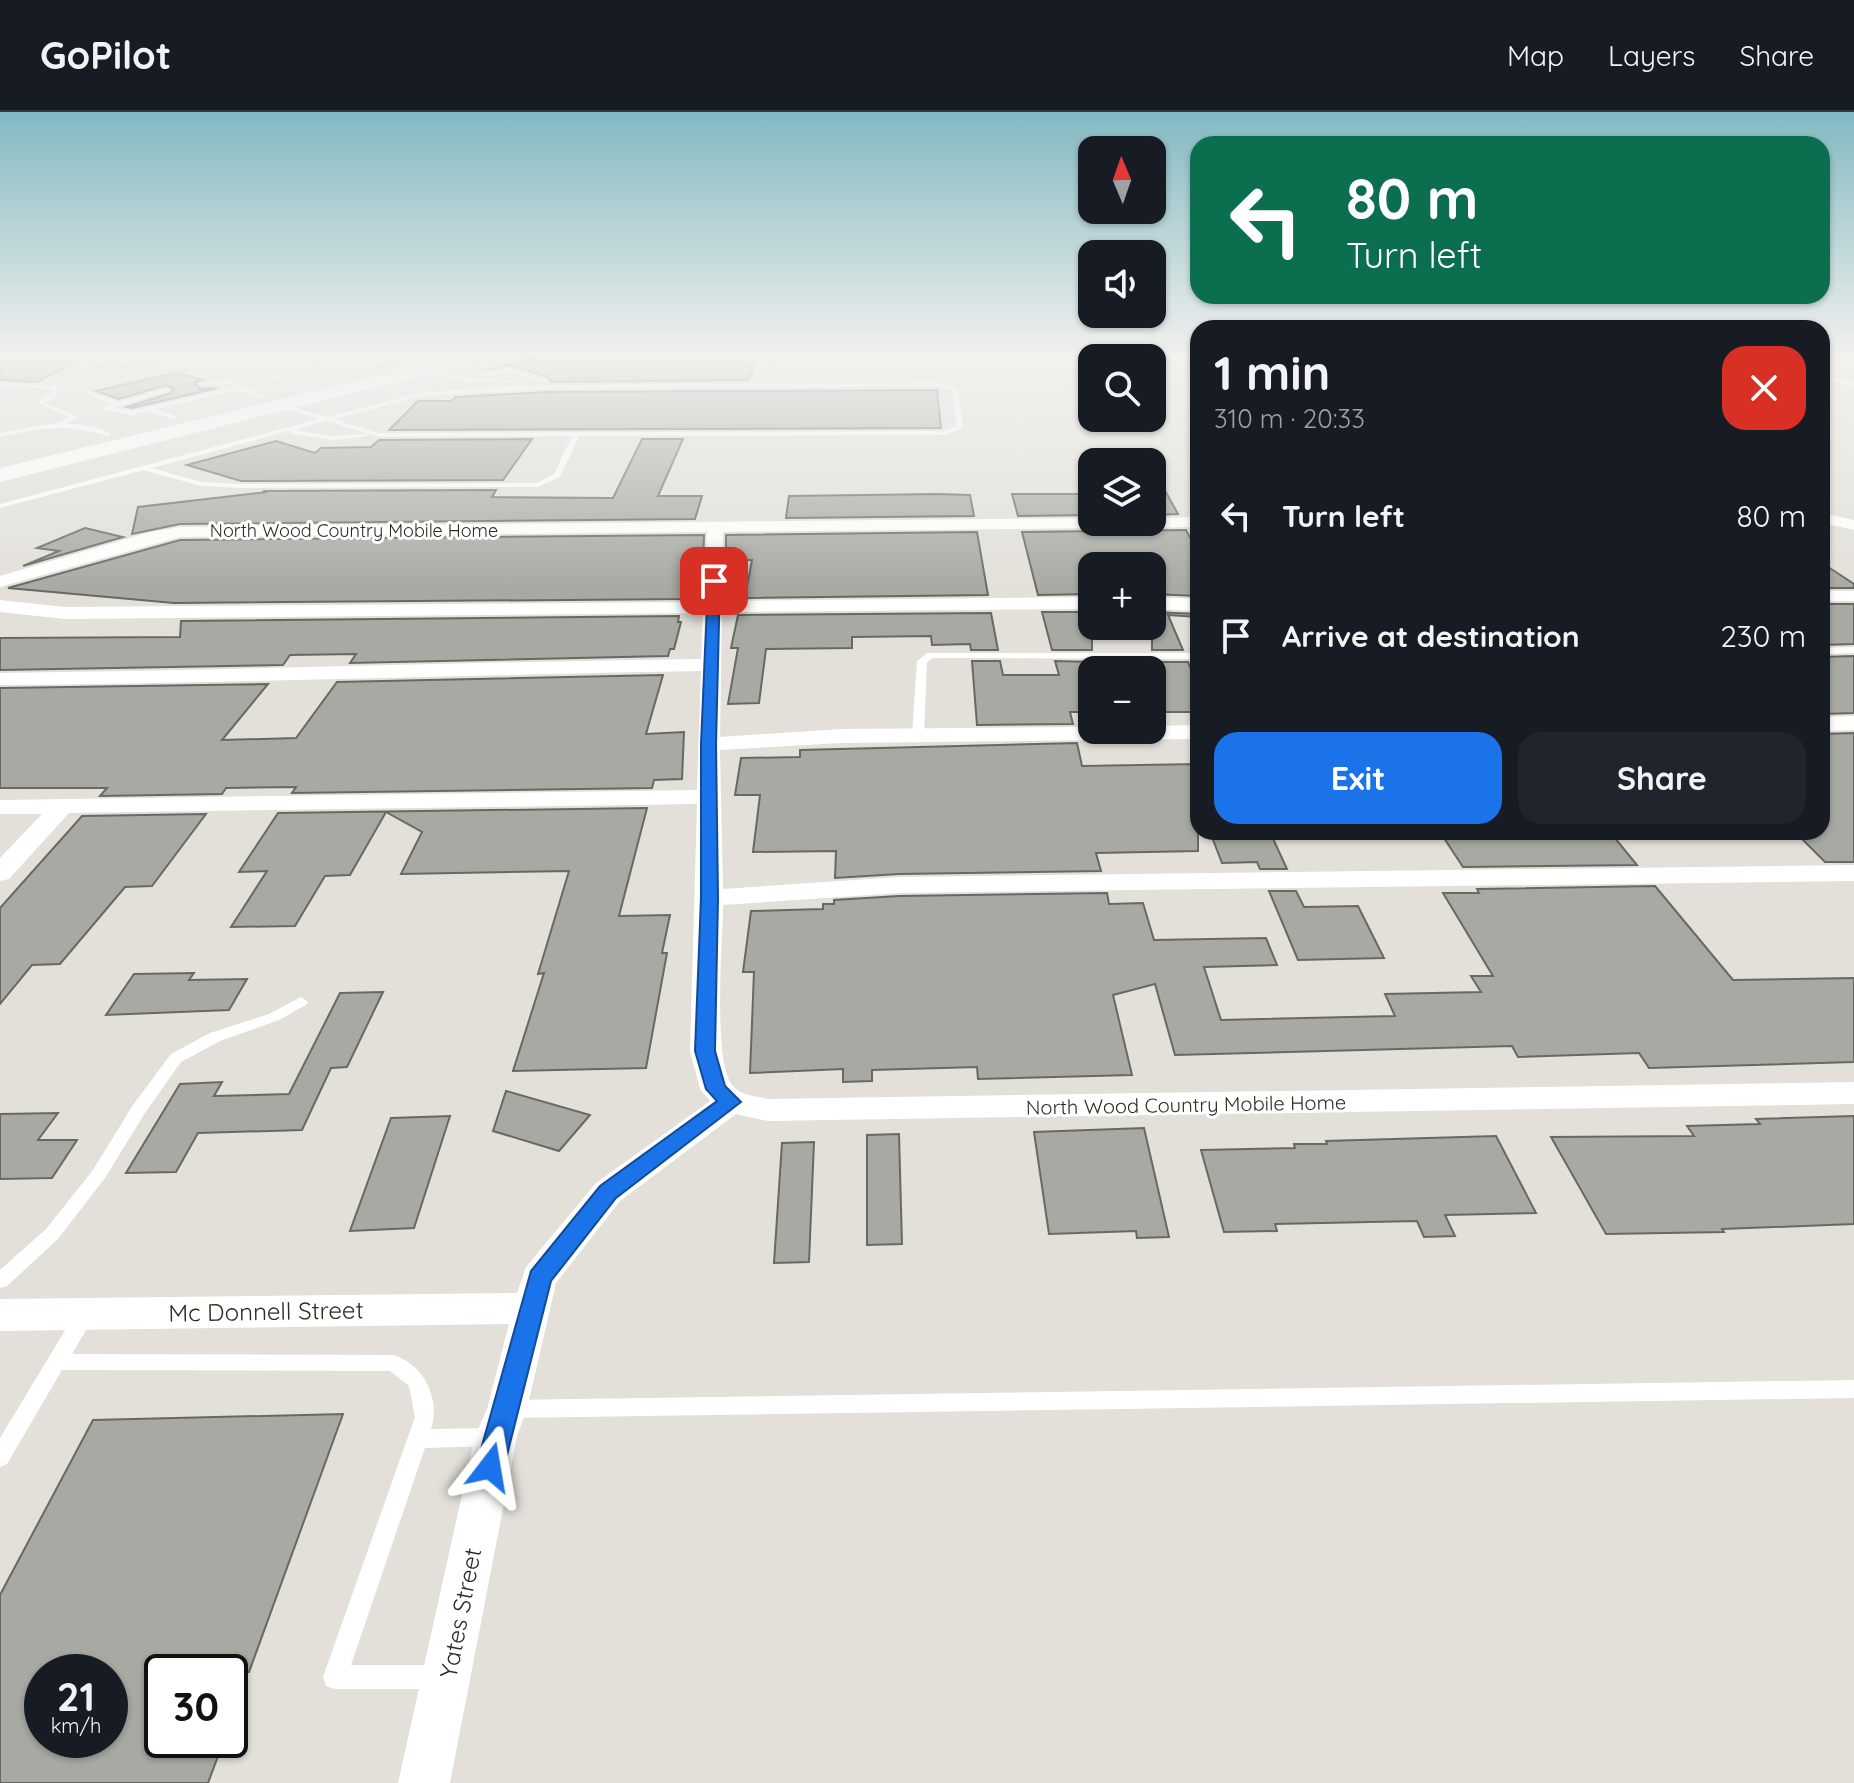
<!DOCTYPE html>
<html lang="en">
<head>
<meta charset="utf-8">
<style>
  body { margin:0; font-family:Quicksand,sans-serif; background:#20242c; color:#f1f3f6; height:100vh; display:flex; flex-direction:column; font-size:30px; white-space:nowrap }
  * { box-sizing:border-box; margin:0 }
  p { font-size:26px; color:#9ea1a6 }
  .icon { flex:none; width:44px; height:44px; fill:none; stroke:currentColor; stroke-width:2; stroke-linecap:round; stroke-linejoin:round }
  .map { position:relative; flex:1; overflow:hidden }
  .panel { position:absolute; left:1190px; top:208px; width:640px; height:520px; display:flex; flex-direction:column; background:#171b24; border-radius:24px; box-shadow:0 2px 6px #0004 }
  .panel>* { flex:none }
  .banner { position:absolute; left:1190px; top:24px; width:640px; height:168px; border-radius:24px; box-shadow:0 2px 6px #0004; background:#0b6e4f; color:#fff; overflow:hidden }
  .needle { width:52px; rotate:358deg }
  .buttons { position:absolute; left:1078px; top:24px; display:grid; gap:16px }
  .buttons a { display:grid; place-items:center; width:88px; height:88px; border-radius:16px; background:#171b24; box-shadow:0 2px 6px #0004; font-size:40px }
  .speed { position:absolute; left:24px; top:1542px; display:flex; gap:16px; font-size:40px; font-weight:700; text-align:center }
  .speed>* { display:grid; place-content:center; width:104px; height:104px; border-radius:50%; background:#171b24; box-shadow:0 2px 6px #0004; line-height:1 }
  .speed small { font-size:20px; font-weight:400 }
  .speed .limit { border:4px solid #111; border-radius:12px; background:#fff; color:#111 }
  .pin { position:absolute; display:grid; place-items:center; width:68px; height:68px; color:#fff; margin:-34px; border-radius:16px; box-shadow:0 4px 12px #0006 }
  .me { position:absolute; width:88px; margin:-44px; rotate:14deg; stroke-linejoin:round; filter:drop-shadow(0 0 6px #0008) }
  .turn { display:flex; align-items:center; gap:28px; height:168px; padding:0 24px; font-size:36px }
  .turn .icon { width:104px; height:104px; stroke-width:2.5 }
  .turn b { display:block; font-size:56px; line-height:68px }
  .round { display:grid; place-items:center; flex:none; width:84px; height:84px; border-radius:24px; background:#20242c }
  .headline { display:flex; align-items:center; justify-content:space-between; height:136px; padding:0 24px }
  h1 { font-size:48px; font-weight:700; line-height:60px }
  .cta { display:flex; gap:16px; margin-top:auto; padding:16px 24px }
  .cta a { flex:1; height:92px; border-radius:24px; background:#1a73e8; color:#fff; font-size:32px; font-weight:700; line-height:92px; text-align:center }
  .cta a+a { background:#20242c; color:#f1f3f6 }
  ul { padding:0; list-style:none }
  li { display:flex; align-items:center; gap:24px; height:120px; padding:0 24px }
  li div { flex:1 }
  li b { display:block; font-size:30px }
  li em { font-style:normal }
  header { display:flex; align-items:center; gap:48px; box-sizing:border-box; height:112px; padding:0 40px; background:#171b24; border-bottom:2px solid #363941 }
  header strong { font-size:38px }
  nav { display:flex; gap:44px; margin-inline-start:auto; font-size:28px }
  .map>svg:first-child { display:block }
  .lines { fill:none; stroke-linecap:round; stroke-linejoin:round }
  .stream { fill:#70946b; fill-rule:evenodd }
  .building { fill:#a7a9a2; stroke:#686963; stroke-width:2; fill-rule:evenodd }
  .path { stroke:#a09f99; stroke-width:2; stroke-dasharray:3 3; stroke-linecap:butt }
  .lane { fill:#fff; fill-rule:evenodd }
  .street { fill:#fff; fill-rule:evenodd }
  .primary { fill:#fff; fill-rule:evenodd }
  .route { fill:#1a73e8; stroke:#114b97; stroke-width:2 }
  .labels { text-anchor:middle; stroke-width:6; stroke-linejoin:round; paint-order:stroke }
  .far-street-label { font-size:18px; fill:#2c2b28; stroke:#fff }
  .street-label { font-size:20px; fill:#2c2b28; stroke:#fff }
  .near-street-label { font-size:24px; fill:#2c2b28; stroke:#fff }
</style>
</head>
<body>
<header>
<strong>GoPilot</strong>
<nav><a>Map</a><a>Layers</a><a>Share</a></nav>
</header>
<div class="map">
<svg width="1854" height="1671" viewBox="0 0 1854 1671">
  <rect width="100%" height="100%" fill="#e2e0d9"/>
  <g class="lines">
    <!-- stream -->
    <path class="stream" d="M204,244H218L42,262L40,261Z"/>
  </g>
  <!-- building -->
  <g class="building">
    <path d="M0,244H87L37,270L0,268Z"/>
    <path d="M540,244H747L744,251H756L748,268L551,270L548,265L510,253L486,258Z"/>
    <path d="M176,261L203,268L195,271L200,277L217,276L132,296L127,295L171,281L173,277L166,273L119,287L96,279Z"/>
    <path d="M937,278L941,316L389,318L418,289H452L455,285L548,280Z"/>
    <path d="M532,327L503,368L241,369L187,353L276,329L315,341L321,336L371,335L379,328Z"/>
    <path d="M642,327H683L658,384H702L695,407L180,412L132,422L138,395L267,380L263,379L496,378L492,385L613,386Z"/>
    <path d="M1152,355L1178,402L1152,403Z"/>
    <path d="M937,382L970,383L974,404L786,406L789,384Z"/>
    <path d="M1012,382H1092V403L1018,404Z"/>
    <path d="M85,416L123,425L23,454L59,439L37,436Z"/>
    <path d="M1186,418L1198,440V484L1152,482V454H1144L1140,446H1092V482L1038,483L1022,420Z"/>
    <path d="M977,420L988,483L745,486L752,448H726V423Z"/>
    <path d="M704,423L703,449H695L684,487L174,491L8,476L180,428Z"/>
    <path d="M1822,451L1854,472V476H1822Z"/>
    <path d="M1822,492H1854V532L1822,533Z"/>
    <path d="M1042,500H1092V538H1052Z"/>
    <path d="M1152,500L1198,502V505L1168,503L1183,538H1152Z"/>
    <path d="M991,501L998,538H971L970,532L932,533L931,524L852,525V536L766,537L759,591L728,592L738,536H731L738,503Z"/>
    <path d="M679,504L678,510H681L674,537H670L668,544L350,551L356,542L290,543L283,553L0,558V526L180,525L181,509Z"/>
    <path d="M1854,544V601L1822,602V545Z"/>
    <path d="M972,549H1000L1003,563H1059L1055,549L1092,550V600H1070L1073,612L977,613Z"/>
    <path d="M1152,550H1188L1198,572V600H1152Z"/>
    <path d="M663,563L646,622L684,620L682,667L654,668L652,676L292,681L296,675L226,676L222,682L100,684L107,676H0V576L268,572L222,628L296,626L337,570Z"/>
    <path d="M1854,621V750H1825L1795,720H1822V622Z"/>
    <path d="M1077,631L1082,654L1198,652V739L1096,741L1101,759L899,762L835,766L836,739L753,740L760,683H735L741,646L800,645V638Z"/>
    <path d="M647,696L619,804L670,803L662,841H667L646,956L513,959L544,861L538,862L569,759L401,762L422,720L386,700L350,763L325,764L295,814L231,815L267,759L239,760L278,701Z"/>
    <path d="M206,702L152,774L125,775L60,852L32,853L0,892V796L82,704Z"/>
    <path d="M1210,720H1270L1287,757H1260L1257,750L1222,751Z"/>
    <path d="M1440,720H1610L1637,753L1463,755Z"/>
    <path d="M1655,774L1733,868L1854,866V950L1649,956L1639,941L1518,945L1512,934L1175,943L1155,872L1113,883L1132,963L978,967L977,955L872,958V969L843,970V957L750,961L754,860H743L751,799L823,797V792H834V788L899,784L1107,781L1109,792L1143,791L1154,828L1266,826L1277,853L1204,855L1221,908L1395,904L1385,882L1481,880L1471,864H1493L1443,781H1479L1477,777Z"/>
    <path d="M1269,779H1296L1304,795L1358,794L1384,846L1298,848Z"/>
    <path d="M194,861L189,868L247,867L229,898L106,903L134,862Z"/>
    <path d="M383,880L347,955L331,956L302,1018L198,1021L176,1060L126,1061L180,972L222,970L214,984L289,982L340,881Z"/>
    <path d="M506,979L590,1003L559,1039L493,1019Z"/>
    <path d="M58,1001L38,1028H77L52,1066L0,1067V1002Z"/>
    <path d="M450,1004L414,1116L350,1119L391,1006Z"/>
    <path d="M1854,1004V1112L1722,1117L1724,1120L1606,1122L1551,1025L1694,1024L1687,1014L1760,1012L1756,1007Z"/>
    <path d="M1144,1016L1169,1125L1137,1126L1136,1119L1049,1122L1034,1020Z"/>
    <path d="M899,1022L902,1132L867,1133V1023Z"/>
    <path d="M1496,1024L1536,1101L1445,1103L1455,1124L1424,1125L1417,1109L1275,1112L1277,1119L1224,1120L1201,1038L1295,1036L1294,1032H1327L1326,1029Z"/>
    <path d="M814,1030L809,1150L774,1151L782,1031Z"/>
    <path d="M343,1302L249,1560H162V1628H224L208,1671H0V1483L93,1308ZM42,1560H110V1628H42Z"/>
  </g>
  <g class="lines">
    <!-- path -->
    <g class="path">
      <path d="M621,254L647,244"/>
      <path d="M53,255L163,244"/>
      <path d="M775,255L779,244"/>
    </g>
    <!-- lane -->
    <g class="lane">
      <path d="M369,244H373V248L400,252L397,254C352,249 313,258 270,269L267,267L327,251L367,247Z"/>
      <path d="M423,256L467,266L528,269L525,271L467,270L421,259Z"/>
      <path d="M509,256L547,268L548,269L545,271L509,260L480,265L477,263Z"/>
      <path d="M1822,263L1854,270V274L1822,267Z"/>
      <path d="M232,268L265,285L260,286L238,278L156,297L177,305L175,308L149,299L132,303L104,297V295L113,292L84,281L89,280L119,290L167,276L170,278L114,296L132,299L234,275L231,272L200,274L198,271Z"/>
      <path d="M934,270L958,276L963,316L945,323L579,324L560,365L538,375L241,376L201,374L144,358L0,396V392L319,307L278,294L280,291L327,305L422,280L548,273ZM934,274L952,277L957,314L944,319L378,321L334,307L422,284L548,277ZM327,309L378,325L572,324L554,362L537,371L241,372L201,370L152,356L289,319L292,322L333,328L369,324L366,322L333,324L294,318Z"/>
      <path d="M0,271L56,274L58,281L45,291L79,305L65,311L94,315L112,322L109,324C68,312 41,315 0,325V321L56,311L70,305L37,291L52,280L51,277L0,275Z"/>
      <path d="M1854,535V541L1822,542V536Z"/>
      <path d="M927,541H1198V547L933,546L927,550L924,623L918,626L912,623L917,549Z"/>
      <path d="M301,885L308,890L306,893L279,908L220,929L181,950L145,1001L105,1066L58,1127L7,1174L0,1176V1158L46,1117L93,1058L133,993L171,942L210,921L269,902Z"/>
      <path d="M85,1195L92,1197L95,1203L72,1242L394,1243C424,1253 441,1287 431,1317L493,1316L500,1318L503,1325L500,1332L493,1334L425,1336L351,1553H439L448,1556L451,1565L448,1574L439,1577H335L326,1574L323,1565L415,1305L409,1274L390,1259L62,1258L7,1352L0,1355V1326L78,1197Z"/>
      <path d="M1854,1268V1286L507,1306L500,1303L497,1297L500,1291L507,1288Z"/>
    </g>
    <!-- street -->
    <g class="street">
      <path d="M1822,401L1854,408V418L1822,411Z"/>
      <path d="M1198,405V415L723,420L722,489L1092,485V497L722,500L720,625L842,617L1092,615V618H1152V614L1198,613V627L842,631L720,638L723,777L899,765L1854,753V769L899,781L723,793C723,829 712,951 733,974C742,984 756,984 768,987L1854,970V992L768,1009L736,1002L620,1089L556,1171L527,1297L517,1324L450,1671H398L475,1324L487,1297L509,1212L0,1219V1187L517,1181L526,1155L596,1071L710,989L700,977L690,939L697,692L69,701L9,767L0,769V746L42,702H0V688L697,678L701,559C467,563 234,571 0,573V561C234,558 467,550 701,547L703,501L65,507L0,500V488L65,495L704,490L707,420L180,425L0,475V464L150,420L180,415L1092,406V410H1152V406Z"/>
      <rect x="1822" y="479" width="32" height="10"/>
      <path d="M1152,485L1198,487V499L1152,497Z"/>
      <path d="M1854,604V618L1822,619V605Z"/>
    </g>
    <!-- primary -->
    <path class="primary" d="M457,244H488L485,248L0,370V356Z"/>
  </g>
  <!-- sky -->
  <linearGradient id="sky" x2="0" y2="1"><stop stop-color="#83b9c2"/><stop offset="0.51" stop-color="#f2f1ee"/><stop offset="1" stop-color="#f2f1ee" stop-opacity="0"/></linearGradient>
  <rect width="1854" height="478" fill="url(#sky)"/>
  <!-- route -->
  <path class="route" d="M714,466L720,469L716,632L718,786L715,939L725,974L741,990L616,1086L551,1169L504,1355L500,1363L490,1367L480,1363L476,1355L531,1159L600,1074L717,989L706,977L695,939L701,786V632L708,469Z"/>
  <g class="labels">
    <!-- far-street labels -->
    <g class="far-street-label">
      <text x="354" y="425">North Wood Country Mobile Home</text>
    </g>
    <!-- street labels -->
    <g class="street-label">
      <text transform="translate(1186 993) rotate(-1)" y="7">North Wood Country Mobile Home</text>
    </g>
    <!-- near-street labels -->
    <g class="near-street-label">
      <text transform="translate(266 1200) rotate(-1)" y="8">Mc Donnell Street</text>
      <text transform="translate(461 1501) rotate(-79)" y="8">Yates Street</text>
    </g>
  </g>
</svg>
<div class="buttons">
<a><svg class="needle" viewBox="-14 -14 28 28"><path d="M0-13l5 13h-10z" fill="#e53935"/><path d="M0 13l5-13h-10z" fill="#9ea1a6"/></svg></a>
<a><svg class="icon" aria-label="sound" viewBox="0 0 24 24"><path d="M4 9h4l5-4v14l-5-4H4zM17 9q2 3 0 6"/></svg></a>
<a><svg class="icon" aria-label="search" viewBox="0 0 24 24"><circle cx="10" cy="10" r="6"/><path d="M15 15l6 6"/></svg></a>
<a><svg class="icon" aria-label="layers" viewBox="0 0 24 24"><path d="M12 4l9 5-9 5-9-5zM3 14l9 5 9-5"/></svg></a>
<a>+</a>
<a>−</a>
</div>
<div class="speed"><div>21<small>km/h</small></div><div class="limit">30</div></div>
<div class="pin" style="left:714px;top:469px;background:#d93025"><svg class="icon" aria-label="arrive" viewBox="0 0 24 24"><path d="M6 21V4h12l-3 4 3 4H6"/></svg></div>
<svg class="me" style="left:490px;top:1355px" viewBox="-20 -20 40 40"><path d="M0-17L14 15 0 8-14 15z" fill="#1a73e8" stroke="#fff" stroke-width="4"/></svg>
<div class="banner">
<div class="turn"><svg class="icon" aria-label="left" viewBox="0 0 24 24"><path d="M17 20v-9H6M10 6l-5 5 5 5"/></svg><div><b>80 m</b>Turn left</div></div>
</div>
<section class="panel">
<div class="headline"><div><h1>1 min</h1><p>310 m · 20:33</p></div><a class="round" style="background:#d93025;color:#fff"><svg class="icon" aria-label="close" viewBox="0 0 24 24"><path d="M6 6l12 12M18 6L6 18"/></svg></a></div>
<ul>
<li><svg class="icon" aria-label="left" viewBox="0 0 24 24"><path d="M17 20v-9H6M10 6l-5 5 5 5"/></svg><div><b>Turn left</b></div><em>80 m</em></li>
<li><svg class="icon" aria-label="arrive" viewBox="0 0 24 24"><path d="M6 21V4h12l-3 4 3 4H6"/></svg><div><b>Arrive at destination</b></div><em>230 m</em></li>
</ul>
<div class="cta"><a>Exit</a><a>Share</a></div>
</section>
</div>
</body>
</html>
